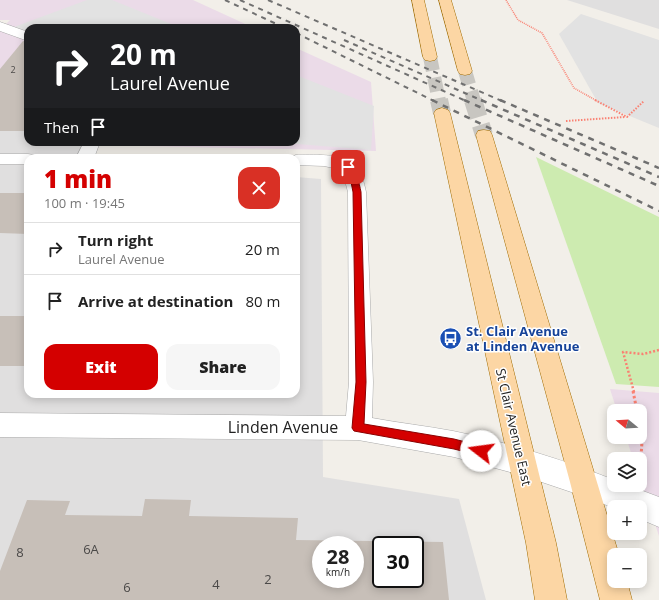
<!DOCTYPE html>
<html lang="en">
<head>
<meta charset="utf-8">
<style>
  body { margin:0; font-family:"Open Sans",sans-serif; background:#f6f6f6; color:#222; height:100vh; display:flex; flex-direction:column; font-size:15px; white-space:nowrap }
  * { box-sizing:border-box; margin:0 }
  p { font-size:13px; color:#767676 }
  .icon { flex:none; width:22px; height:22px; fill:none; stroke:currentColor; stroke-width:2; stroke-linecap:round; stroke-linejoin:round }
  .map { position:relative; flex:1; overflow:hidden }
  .side { position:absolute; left:24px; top:154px; width:276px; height:244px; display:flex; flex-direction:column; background:#fff; border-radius:12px; box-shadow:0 2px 10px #0003 }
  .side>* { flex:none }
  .top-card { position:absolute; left:24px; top:24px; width:276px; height:122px; border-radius:12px; box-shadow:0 2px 10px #0003; background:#202124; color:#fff; overflow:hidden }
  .needle { width:26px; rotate:288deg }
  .fabs { position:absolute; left:607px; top:404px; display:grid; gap:8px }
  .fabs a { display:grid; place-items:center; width:40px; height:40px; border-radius:8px; background:#fff; box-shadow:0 2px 10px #0003; font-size:20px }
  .speed { position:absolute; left:312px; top:536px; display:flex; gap:8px; font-size:20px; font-weight:700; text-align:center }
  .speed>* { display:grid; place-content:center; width:52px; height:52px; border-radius:50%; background:#fff; box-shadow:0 2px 10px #0003; line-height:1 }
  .speed small { font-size:10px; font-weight:400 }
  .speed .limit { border:2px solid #111; border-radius:6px; background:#fff; color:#111 }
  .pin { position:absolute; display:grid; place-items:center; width:34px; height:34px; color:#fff; margin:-17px; border-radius:8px; box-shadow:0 2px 6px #0006 }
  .me { position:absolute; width:44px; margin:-22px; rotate:285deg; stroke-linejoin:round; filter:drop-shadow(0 0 3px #0008) }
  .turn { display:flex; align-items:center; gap:14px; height:84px; padding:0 20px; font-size:18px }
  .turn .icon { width:52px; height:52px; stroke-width:2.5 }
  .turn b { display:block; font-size:28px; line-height:34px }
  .then { display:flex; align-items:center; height:38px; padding:0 20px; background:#0003; gap:8px; font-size:15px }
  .round { display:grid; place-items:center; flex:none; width:42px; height:42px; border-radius:12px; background:#f6f6f6 }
  .head { display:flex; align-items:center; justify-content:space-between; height:68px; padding:0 20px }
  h1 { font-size:24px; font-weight:800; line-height:30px; color:#d40000 }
  .primary-button { display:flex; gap:8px; margin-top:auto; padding:8px 20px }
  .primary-button a { flex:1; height:46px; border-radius:12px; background:#d40000; color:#fff; font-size:16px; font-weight:800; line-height:46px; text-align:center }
  .primary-button a+a { background:#f6f6f6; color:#222 }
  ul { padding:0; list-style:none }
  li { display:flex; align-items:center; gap:12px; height:52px; padding:0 20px; border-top:1px solid #e0e0e0 }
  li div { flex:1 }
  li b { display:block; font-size:15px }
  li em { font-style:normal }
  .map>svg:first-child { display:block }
  .residential { fill:#e0dfdf; fill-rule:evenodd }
  .industrial { fill:#ebdbe8 }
  .grass { fill:#cdebb0 }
  .parking { fill:#e2e2e2 }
  .building { fill:#c7bfb8; fill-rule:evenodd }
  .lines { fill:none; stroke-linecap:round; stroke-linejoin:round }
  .major-tunnel-far1 { stroke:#c8c6c1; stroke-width:14; stroke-dasharray:14 7; stroke-linecap:butt }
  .major-tunnel { stroke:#c8c6c1; stroke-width:18; stroke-dasharray:18 8; stroke-linecap:butt }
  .minor-casing { stroke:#a9a9a9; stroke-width:1 }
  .major-casing { stroke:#a06b00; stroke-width:1 }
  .path-far3 { stroke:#fa8072; stroke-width:1.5; stroke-dasharray:1 1; stroke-linecap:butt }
  .path-far2 { stroke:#fa8072; stroke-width:2; stroke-dasharray:1.5 1.5; stroke-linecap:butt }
  .path-far1 { stroke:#fa8072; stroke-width:2.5; stroke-dasharray:2 2; stroke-linecap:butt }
  .path { stroke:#fa8072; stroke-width:3; stroke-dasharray:2.5 2.5; stroke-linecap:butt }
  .minor { fill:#fff; fill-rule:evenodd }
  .major { fill:#fcd6a4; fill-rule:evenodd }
  .rail-far1 { stroke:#707070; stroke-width:2; stroke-dasharray:5 5; stroke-linecap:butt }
  .rail { stroke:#707070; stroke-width:2.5; stroke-dasharray:6 6; stroke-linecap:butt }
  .route { fill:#d40000; stroke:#8a0000 }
  .labels { text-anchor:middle; stroke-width:3; stroke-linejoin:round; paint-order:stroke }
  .far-number-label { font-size:9px; fill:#4b4948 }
  .transit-label { font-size:13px; font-weight:bold; fill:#164399; stroke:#fff; text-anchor:start }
  .street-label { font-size:13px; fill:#222; stroke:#fff }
  .near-number-label { font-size:13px; fill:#4b4948 }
  .near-street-label { font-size:16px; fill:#222; stroke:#fff }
</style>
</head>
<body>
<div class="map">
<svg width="659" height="600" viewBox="0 0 659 600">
  <rect width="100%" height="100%" fill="#f2efe9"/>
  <!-- residential -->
  <g class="residential">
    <path d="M567,0H659V29Z"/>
    <path d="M0,81H28V142H101L94,158H28V394H296V177L321,179L323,477L459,499L486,600H0ZM321,545H355V579H321ZM381,545H415V579H381Z"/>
  </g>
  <!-- industrial -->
  <g class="industrial">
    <path d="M0,0H193L254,28H28V81H0V30L10,20H0Z"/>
    <path d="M296,48L371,82L376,151L99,145L101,142H296Z"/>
    <path d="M610,389L659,393V536L640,479V459H633L626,437H640V411H617Z"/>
  </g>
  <!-- grass -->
  <path class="grass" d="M536,157L659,217V387L616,384Z"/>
  <!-- parking -->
  <g class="parking">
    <path d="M87,0H112L181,28H28V34L14,27Z"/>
    <path d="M581,14L659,40V128L598,103L559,34Z"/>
    <path d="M296,75L374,106L371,150L273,142H296Z"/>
  </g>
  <!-- building -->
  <g class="building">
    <path d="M23,41L28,42V131H0V69Z"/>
    <path d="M0,193H28V234L0,233Z"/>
    <rect x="0" y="316" width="28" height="50"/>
    <path d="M145,499L191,500L189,516L298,518L296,540L443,542L449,600H0V571L27,500L70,501L65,515L142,516ZM321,545H355V579H321ZM381,545H415V579H381Z"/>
  </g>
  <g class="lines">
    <!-- major-tunnel-far1 -->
    <g class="major-tunnel-far1">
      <path d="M430,57L439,101"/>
      <path d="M465,71L474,101"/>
    </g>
    <!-- major-tunnel -->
    <g class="major-tunnel">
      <path d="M439,100L442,113"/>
      <path d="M473,100L484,135"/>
    </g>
    <defs>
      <g id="minor">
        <path d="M0,22L28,32V41L0,31Z"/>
        <path d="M84,142H100L94,158H76Z"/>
        <path d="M0,154H28L34,155L36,158H28V164H0Z"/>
        <path d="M296,155C311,155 343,153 354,164C361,171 364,182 366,192L373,382L372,418C399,423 426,426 453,431C506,442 564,460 614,480V485H627L659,497V527L640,519V507L614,508L583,496L521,475L454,457L358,440L0,437V413L346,416L349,382L348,192L344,177L338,169L324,166L296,165V158H289Z"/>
      </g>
      <g id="major">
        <path d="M412,0H424L437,57L435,60L430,61L425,60L423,57Z"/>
        <path d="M439,0H451L472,71L470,74L465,75L460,74L458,71Z"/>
        <path d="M442,108L448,110L450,113L556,543L567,600H535L526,543L434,113L436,110Z"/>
        <path d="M484,130L490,131L492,135L619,555H614V581H627L632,600H600L570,482L476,135L478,131Z"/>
      </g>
    </defs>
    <!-- minor casing -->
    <use href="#minor" class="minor-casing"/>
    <!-- major casing -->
    <use href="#major" class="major-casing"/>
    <!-- path-far3 -->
    <path class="path-far3" d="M506,0L518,20L542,33L574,88L597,101"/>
    <!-- path-far2 -->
    <g class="path-far2">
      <path d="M595,100L627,117L644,101"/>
      <path d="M566,121L625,117"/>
    </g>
    <!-- path-far1 -->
    <path class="path-far1" d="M634,392L623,352L643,354L659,350"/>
    <!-- path -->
    <g class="path">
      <path d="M633,391L637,411"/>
      <path d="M640,429L642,442L640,470"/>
    </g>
    <!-- minor -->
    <use href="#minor" class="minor"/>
    <!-- major -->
    <use href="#major" class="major"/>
    <!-- rail-far1 -->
    <g class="rail-far1">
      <path d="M225,0L285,28"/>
      <path d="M240,0L466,101"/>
      <path d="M268,0L502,101"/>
      <path d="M296,33L434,101"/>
      <path d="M344,40L483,101"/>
    </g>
    <!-- rail -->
    <g class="rail">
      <path d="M432,100L659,211"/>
      <path d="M464,100L659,186"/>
      <path d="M481,100L659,177"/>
      <path d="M500,100L659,168"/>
    </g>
  </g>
  <!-- route -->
  <path class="route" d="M345,165H348C357,169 359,183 361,192L366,382L364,424L454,439L485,447L486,451L485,455L481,456L454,449L354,431L352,428L356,382L353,192L350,177L344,167Z"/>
  <!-- icons -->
  <defs>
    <symbol id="bus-disc" viewBox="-11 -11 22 22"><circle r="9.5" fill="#1a4fb4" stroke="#fff"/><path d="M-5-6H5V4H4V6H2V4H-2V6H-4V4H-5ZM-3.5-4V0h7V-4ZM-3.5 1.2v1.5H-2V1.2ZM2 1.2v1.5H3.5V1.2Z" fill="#fff"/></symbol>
  </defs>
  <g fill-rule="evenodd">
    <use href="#bus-disc" x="438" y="326" width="25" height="25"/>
  </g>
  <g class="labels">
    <!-- far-number labels -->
    <g class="far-number-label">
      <text x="13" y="73">2</text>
    </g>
    <!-- transit labels -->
    <g class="transit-label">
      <text x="466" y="336">St. Clair Avenue<tspan x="466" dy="15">at Linden Avenue</tspan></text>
    </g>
    <!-- street labels -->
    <g class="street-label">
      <text transform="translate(514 427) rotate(77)" y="5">St Clair Avenue East</text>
    </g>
    <!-- near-number labels -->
    <g class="near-number-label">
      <text x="91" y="554">6A</text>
      <text x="20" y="557">8</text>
      <text x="268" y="584">2</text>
      <text x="216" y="589">4</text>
      <text x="127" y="592">6</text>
    </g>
    <!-- near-street labels -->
    <g class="near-street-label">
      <text x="283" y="433">Linden Avenue</text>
    </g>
  </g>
</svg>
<div class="fabs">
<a><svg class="needle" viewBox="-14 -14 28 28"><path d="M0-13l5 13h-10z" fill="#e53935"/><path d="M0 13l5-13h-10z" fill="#767676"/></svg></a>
<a><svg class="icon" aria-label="layers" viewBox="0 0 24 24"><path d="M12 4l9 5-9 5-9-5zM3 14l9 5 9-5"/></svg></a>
<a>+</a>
<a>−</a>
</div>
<div class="speed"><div>28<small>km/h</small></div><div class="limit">30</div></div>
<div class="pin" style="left:348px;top:167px;background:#d93025"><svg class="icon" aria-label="arrive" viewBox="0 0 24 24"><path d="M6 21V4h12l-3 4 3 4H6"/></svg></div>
<svg class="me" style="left:481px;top:451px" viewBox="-20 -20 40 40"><circle r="19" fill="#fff"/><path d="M0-13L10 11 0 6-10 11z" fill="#d40000"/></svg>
<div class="top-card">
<div class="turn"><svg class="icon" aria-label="right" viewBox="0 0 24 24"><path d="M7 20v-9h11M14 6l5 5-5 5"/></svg><div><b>20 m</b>Laurel Avenue</div></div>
<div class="then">Then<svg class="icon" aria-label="arrive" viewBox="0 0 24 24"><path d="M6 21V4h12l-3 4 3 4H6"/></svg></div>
</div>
<section class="side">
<div class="head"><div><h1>1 min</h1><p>100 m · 19:45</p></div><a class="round" style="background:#d93025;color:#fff"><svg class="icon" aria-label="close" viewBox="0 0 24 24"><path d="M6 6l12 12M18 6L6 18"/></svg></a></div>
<ul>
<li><svg class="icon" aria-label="right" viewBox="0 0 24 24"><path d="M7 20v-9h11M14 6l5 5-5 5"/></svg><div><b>Turn right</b><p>Laurel Avenue</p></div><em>20 m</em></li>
<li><svg class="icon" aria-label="arrive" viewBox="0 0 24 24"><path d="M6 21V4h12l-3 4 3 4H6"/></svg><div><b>Arrive at destination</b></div><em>80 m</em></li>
</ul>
<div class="primary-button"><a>Exit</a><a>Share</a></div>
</section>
</div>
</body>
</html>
